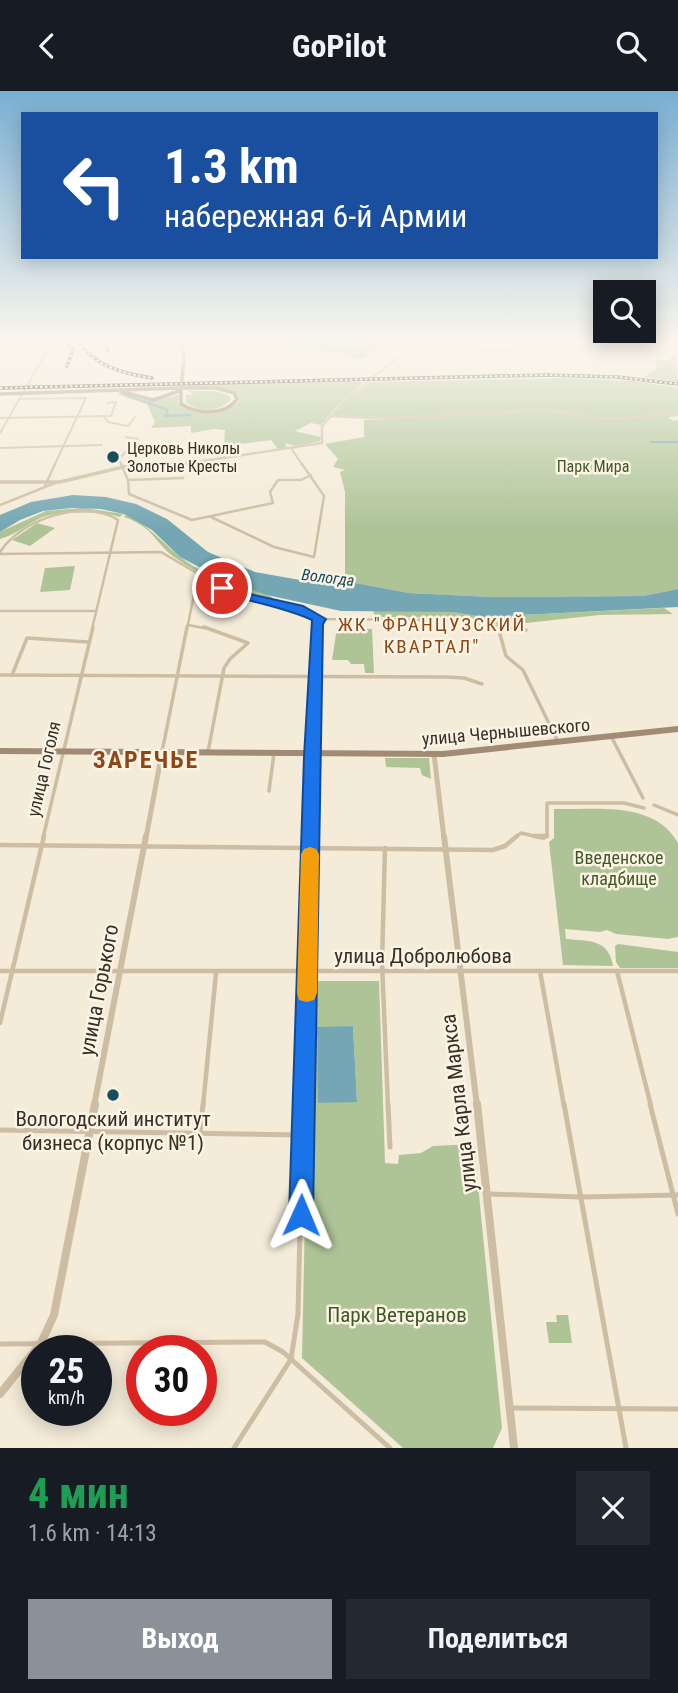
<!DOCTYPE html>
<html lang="ru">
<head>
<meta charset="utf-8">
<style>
  body { margin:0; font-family:"Roboto Condensed",sans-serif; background:#242831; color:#f1f3f6; height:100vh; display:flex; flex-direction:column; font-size:26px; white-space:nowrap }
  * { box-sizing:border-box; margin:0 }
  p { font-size:23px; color:#9ea1a6 }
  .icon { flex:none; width:38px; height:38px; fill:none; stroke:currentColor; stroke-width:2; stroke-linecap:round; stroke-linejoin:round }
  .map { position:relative; height:1357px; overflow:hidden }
  .side { display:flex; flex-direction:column; background:#171b24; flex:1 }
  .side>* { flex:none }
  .banner { position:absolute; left:21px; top:21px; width:637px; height:147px; border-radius:0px; box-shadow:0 4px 18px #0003; background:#1a4fa0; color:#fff; overflow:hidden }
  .buttons { position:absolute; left:593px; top:189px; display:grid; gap:14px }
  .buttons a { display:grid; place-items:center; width:63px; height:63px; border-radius:0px; background:#171b24; box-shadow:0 4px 18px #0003; font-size:35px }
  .speed { position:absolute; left:21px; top:1244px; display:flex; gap:14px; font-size:35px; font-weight:700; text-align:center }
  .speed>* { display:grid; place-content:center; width:91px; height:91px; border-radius:50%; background:#171b24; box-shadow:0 4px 18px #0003; line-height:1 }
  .speed small { font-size:18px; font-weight:400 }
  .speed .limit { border:10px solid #d22; background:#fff; color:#111 }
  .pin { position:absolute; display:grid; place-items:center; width:60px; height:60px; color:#fff; margin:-30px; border:4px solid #fff; border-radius:50%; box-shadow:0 2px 7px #0007 }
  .me { position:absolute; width:77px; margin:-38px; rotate:1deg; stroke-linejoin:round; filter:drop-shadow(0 0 5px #0008) }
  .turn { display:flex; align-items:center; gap:24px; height:147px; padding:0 28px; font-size:32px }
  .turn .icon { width:91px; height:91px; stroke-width:2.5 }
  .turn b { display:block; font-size:49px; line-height:60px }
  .round { display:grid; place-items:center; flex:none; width:74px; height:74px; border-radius:0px; background:#242831 }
  .head { display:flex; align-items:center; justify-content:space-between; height:119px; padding:0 28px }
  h1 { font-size:42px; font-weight:700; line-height:52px; color:#1e9e55 }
  .button { display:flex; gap:14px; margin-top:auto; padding:14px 28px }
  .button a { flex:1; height:80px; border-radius:0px; background:#8c9099; color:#fff; font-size:28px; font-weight:700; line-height:80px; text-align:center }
  .button a+a { background:#242831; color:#f1f3f6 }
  header { display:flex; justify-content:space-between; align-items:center; height:91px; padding:0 28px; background:#171b24; font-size:32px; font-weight:700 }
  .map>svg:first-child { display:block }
  .green { fill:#aec497; fill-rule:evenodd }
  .water { fill:#74a7b3 }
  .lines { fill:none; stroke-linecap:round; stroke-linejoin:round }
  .stream { stroke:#74a7b3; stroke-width:2 }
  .minor-far4 { stroke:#cdbda3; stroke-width:2 }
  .minor-far3 { stroke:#cdbda3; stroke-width:2.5 }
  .minor-far2 { stroke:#cdbda3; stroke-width:3.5 }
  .minor-far1 { stroke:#cdbda3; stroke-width:4.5 }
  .minor { stroke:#cdbda3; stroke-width:5 }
  .tertiary-far4 { stroke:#cdbda3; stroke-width:2.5 }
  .tertiary-far3 { stroke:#cdbda3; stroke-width:3.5 }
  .tertiary-far2 { stroke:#cdbda3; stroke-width:5 }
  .tertiary-far1 { stroke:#cdbda3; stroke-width:6 }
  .tertiary { stroke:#cdbda3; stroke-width:8 }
  .secondary-far1 { stroke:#a18b74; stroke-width:3.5 }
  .secondary { stroke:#a18b74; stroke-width:6 }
  .rail-casing { stroke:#372e26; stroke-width:3.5 }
  .rail { stroke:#fbf4e5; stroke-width:2; stroke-dasharray:2.5; stroke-linecap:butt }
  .route { fill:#1a73e8; stroke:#114b97; stroke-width:2 }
  .slow { fill:#f59e0b }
  .poi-dot { fill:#174d5c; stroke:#fbf4e5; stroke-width:2.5 }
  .labels { text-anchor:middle; stroke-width:5; stroke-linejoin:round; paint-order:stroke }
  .far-poi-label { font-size:16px; fill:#372e26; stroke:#fbf4e5; text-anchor:start }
  .far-park-label { font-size:16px; fill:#3f5827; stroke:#fbf4e5 }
  .far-water-label { font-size:16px; font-style:italic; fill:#174d5c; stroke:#fbf4e5 }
  .street-label { font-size:18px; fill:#372e26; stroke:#fbf4e5 }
  .park-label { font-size:18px; fill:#3f5827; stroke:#fbf4e5 }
  .neighbourhood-label { font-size:19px; letter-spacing:2px; fill:#8e4617; stroke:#fbf4e5 }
  .near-street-label { font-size:21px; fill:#372e26; stroke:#fbf4e5 }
  .near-poi-label { font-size:21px; fill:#372e26; stroke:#fbf4e5 }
  .near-park-label { font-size:21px; fill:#3f5827; stroke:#fbf4e5 }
  .district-label { font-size:24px; font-weight:bold; letter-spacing:2px; fill:#8e4617; stroke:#fbf4e5 }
</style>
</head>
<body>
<header><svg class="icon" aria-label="back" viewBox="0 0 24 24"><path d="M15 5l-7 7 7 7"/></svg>GoPilot<svg class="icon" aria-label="search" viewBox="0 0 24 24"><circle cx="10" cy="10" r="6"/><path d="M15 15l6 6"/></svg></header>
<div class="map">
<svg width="678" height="1357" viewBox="0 0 678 1357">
  <rect width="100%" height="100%" fill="#f4ebd8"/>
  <!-- green -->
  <g class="green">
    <path d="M216,247H385L364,268H356L341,262L221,250Z"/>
    <path d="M676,264L678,291L644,286L656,278L655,269H669Z"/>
    <path d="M565,287L633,290L678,297V325L668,326L673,330L678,329V498L643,505L492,506L409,502L345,490V401L340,381L345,379L333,376L338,368L325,353L364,346V329L392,328L333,324L346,308L370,291Z"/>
    <path d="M364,291L342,309L321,334L311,332L295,340L321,346L320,350L296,355L285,352L287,356L278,358L271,349L224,355L225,339L214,338L191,342V335L151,337L155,331L147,313L112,302L150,310L179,304L178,312C192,327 225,324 239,310L238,305L227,298L188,296V293Z"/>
    <path d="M187,300H215L228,304L231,308C221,321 198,322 186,311V304L194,303Z"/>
    <path d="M84,417L124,423L119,426C104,420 59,420 43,426C27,433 17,443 0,448V441L4,439L46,420Z"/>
    <path d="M126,424C155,437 170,463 197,477C215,486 264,499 273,507L268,510C232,500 205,488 174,466C153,450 155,437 124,426Z"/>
    <path d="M37,432L55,437L30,455L12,449Z"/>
    <path d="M75,475L70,499L40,501L45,477Z"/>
    <path d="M664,517L673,523L599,524L526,532L505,529L500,535L479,527L375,526L373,519L452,521L484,526Z"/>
    <path d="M337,537L372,538L374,582H365L364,573H351L348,569H332Z"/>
    <path d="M385,667H429L431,688L422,684L420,677L386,676Z"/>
    <path d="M554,718C596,719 654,709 678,752V846L668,848L616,843L607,839L600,841L565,838L566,848C589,850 609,848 613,875L563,874L549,751L554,747Z"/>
    <path d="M618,853L678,861V877H620L616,871L615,855Z"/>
    <path d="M310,890H379L385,1072L398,1073L399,1064L421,1062L433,1055L474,1053L502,1337L493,1357H403L302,1267ZM353,935L357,1010L319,1012L317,937Z"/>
    <path d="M556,1224H568L572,1252H549L546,1231H557Z"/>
  </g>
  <!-- water -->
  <g class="water">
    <path d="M73,404L106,406L136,413L167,428L208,461L255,481L300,489L345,490L409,502L492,506L643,505L678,498V516L484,526L452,521L341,520L267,504L222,488L180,466L152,439L124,423L101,418L72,417L43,420L20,429L0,441V424L31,411Z"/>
    <path d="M353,935L357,1011L318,1012L317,936Z"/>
  </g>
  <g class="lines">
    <!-- stream -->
    <g class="stream">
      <path d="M120,302L168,319L165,325L190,324"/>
      <path d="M651,351H678"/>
    </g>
    <!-- minor-far4 -->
    <g class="minor-far4">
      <path d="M418,253L512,261L530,247"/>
      <path d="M373,286L423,247"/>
      <path d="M19,308L86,307L54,375"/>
      <path d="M103,325L108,331L128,335L135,326"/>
      <path d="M331,325L344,308L370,289"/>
      <path d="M0,327L111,325L116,311L107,312"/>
      <path d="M0,342L47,260"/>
      <path d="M195,356L218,357L225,367"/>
      <path d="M0,357L102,354"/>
      <path d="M291,357L303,375"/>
      <path d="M122,375L119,368L138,348L126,346"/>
    </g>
    <!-- minor-far3 -->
    <g class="minor-far3">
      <path d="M121,373L128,389L183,387"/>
      <path d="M128,389L129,403L192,429L273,412L270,401L278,389H301L311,384"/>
      <path d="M45,395L55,373"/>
      <path d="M0,414L55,392"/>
      <path d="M211,426L274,456L314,466L324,405L302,373"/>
      <path d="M0,461C21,428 84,407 118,429L92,538"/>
      <path d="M0,463L161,461L222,497L299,518L319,528L448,529L517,538"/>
      <path d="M0,520H96"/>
      <path d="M188,534L209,538"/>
      <path d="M187,538L196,494L202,487"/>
      <path d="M316,538L319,528"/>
    </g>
    <!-- minor-far2 -->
    <g class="minor-far2">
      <path d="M204,536L248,552L230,568L224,577L208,661"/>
      <path d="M498,536L506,565L523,579L557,649"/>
      <path d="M503,536L526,539"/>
      <path d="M0,584L447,586L464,587L482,593"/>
      <path d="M12,584L27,547L88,551"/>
      <path d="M611,645L643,707"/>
      <path d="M162,661L187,536"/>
      <path d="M269,700L274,662"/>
      <path d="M654,714L678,724"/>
      <path d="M43,747L93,536"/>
      <path d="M310,747L316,536"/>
      <path d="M515,747L521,742L542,747"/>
      <path d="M544,747L547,745V712H624L644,717"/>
    </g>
    <!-- minor-far1 -->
    <g class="minor-far1">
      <path d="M534,745H547"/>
      <path d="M0,754L493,759L505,755L517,745"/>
      <path d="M385,757L382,872L388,1015"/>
      <path d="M0,880H678"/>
      <path d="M540,880L564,1015"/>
      <path d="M617,880L651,1015"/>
      <path d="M0,932L44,745"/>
      <path d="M203,1015L216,882"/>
      <path d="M303,1015L310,745"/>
    </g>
    <!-- minor -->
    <g class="minor">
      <path d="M388,1013L390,1056"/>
      <path d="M564,1013L626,1357"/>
      <path d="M650,1013L678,1123"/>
      <path d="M0,1039L302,1044"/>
      <path d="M200,1043L203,1013"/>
      <path d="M489,1103L581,1106L678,1104"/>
      <path d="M0,1253L265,1251L283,1261L390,1357"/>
      <path d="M512,1317L678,1318"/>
      <path d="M234,1357L291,1268L298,1223L303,1013"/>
    </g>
    <!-- tertiary-far4 -->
    <path class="tertiary-far4" d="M129,375L183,373L322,352V335L331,325L374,327L498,323L538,318L608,328L678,323"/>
    <!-- tertiary-far3 -->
    <path class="tertiary-far3" d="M0,391H60L127,375L178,373"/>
    <!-- tertiary-far2 -->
    <g class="tertiary-far2">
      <path d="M434,663L444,747"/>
      <path d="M146,747L162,661"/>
    </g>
    <!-- tertiary-far1 -->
    <g class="tertiary-far1">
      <path d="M444,745L477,1015"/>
      <path d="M94,1015L146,745"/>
    </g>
    <!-- tertiary -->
    <g class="tertiary">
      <path d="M477,1013L514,1357"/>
      <path d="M0,1303L41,1252L54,1224L95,1013"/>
    </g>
    <!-- secondary-far1 -->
    <g class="secondary-far1">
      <path d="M181,247L184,269L181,297"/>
      <path d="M181,297H216L234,302L237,308C225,325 197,323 181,313Z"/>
      <path d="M123,301L153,309L179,300"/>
      <path d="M0,303L181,297"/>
    </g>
    <!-- secondary -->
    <path class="secondary" d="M0,660L443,663L678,638"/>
    <defs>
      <g id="rail">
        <path d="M65,247L73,259L67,275"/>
        <path d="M76,247C93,275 121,282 152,287"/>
        <path d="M90,247L91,250"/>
        <path d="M103,247L108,260"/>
        <path d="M0,297L546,284L617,286L678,293"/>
      </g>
    </defs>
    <!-- rail casing -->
    <use href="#rail" class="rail-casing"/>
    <!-- rail -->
    <use href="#rail" class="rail"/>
  </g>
  <!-- sky -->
  <linearGradient id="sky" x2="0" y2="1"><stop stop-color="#79afd3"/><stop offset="0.57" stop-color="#faf6ed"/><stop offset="1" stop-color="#faf6ed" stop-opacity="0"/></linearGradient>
  <rect width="678" height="437" fill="url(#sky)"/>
  <!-- route -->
  <path class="route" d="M222,493L254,504L303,515L326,528L323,533L313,1124L309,1132L301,1135L292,1132L289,1124L304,666L312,529C282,515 248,511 217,500L215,497Z"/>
  <!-- slow -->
  <path class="slow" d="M310,756L316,758L319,763L317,902L314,909L307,911L299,909L297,902L301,763L304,758Z"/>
  <!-- markers -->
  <g class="poi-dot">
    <circle cx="113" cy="366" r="7"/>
    <circle cx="113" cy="1004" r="7"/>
  </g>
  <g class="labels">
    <!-- far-poi labels -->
    <g class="far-poi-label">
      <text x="127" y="363">Церковь Николы<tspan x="127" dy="18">Золотые Кресты</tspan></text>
    </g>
    <!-- far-park labels -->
    <g class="far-park-label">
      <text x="593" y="381">Парк Мира</text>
    </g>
    <!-- far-water labels -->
    <g class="far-water-label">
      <text transform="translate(328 486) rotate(7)" y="6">Вологда</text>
    </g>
    <!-- street labels -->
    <g class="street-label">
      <text transform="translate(506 641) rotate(-5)" y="6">улица Чернышевского</text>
      <text transform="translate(44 678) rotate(-77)" y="6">улица Гоголя</text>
    </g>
    <!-- park labels -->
    <g class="park-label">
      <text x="619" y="773">Введенское<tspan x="619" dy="21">кладбище</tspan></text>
    </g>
    <!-- neighbourhood labels -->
    <g class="neighbourhood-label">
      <text x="432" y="540">ЖК "ФРАНЦУЗСКИЙ<tspan x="432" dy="22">КВАРТАЛ"</tspan></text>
    </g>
    <!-- near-street labels -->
    <g class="near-street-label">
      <text x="423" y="872">улица Добролюбова</text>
      <text transform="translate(99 899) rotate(-79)" y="7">улица Горького</text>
      <text transform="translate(459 1012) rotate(-97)" y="7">улица Карла Маркса</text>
    </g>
    <!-- near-poi labels -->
    <g class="near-poi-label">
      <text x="113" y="1035">Вологодский институт<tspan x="113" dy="24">бизнеса (корпус №1)</tspan></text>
    </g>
    <!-- near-park labels -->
    <g class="near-park-label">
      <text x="397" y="1231">Парк Ветеранов</text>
    </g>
    <!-- district labels -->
    <g class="district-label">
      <text x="146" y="677">ЗАРЕЧЬЕ</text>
    </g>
  </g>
</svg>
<div class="buttons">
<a><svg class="icon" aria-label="search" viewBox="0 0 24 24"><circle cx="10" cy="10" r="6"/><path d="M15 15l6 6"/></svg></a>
</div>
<div class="speed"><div>25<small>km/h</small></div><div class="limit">30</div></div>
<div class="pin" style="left:222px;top:497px;background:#d93025"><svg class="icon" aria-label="arrive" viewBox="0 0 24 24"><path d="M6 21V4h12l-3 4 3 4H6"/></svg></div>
<svg class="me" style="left:301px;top:1124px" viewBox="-20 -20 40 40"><path d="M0-17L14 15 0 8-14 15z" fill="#1a73e8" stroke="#fff" stroke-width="4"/></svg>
<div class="banner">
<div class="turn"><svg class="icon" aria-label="left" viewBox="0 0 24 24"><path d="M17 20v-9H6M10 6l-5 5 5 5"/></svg><div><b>1.3 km</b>набережная 6-й Армии</div></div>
</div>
</div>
<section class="side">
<div class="head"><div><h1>4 мин</h1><p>1.6 km · 14:13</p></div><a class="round"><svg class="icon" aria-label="close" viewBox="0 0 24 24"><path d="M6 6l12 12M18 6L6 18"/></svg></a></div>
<div class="button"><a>Выход</a><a>Поделиться</a></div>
</section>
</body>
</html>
